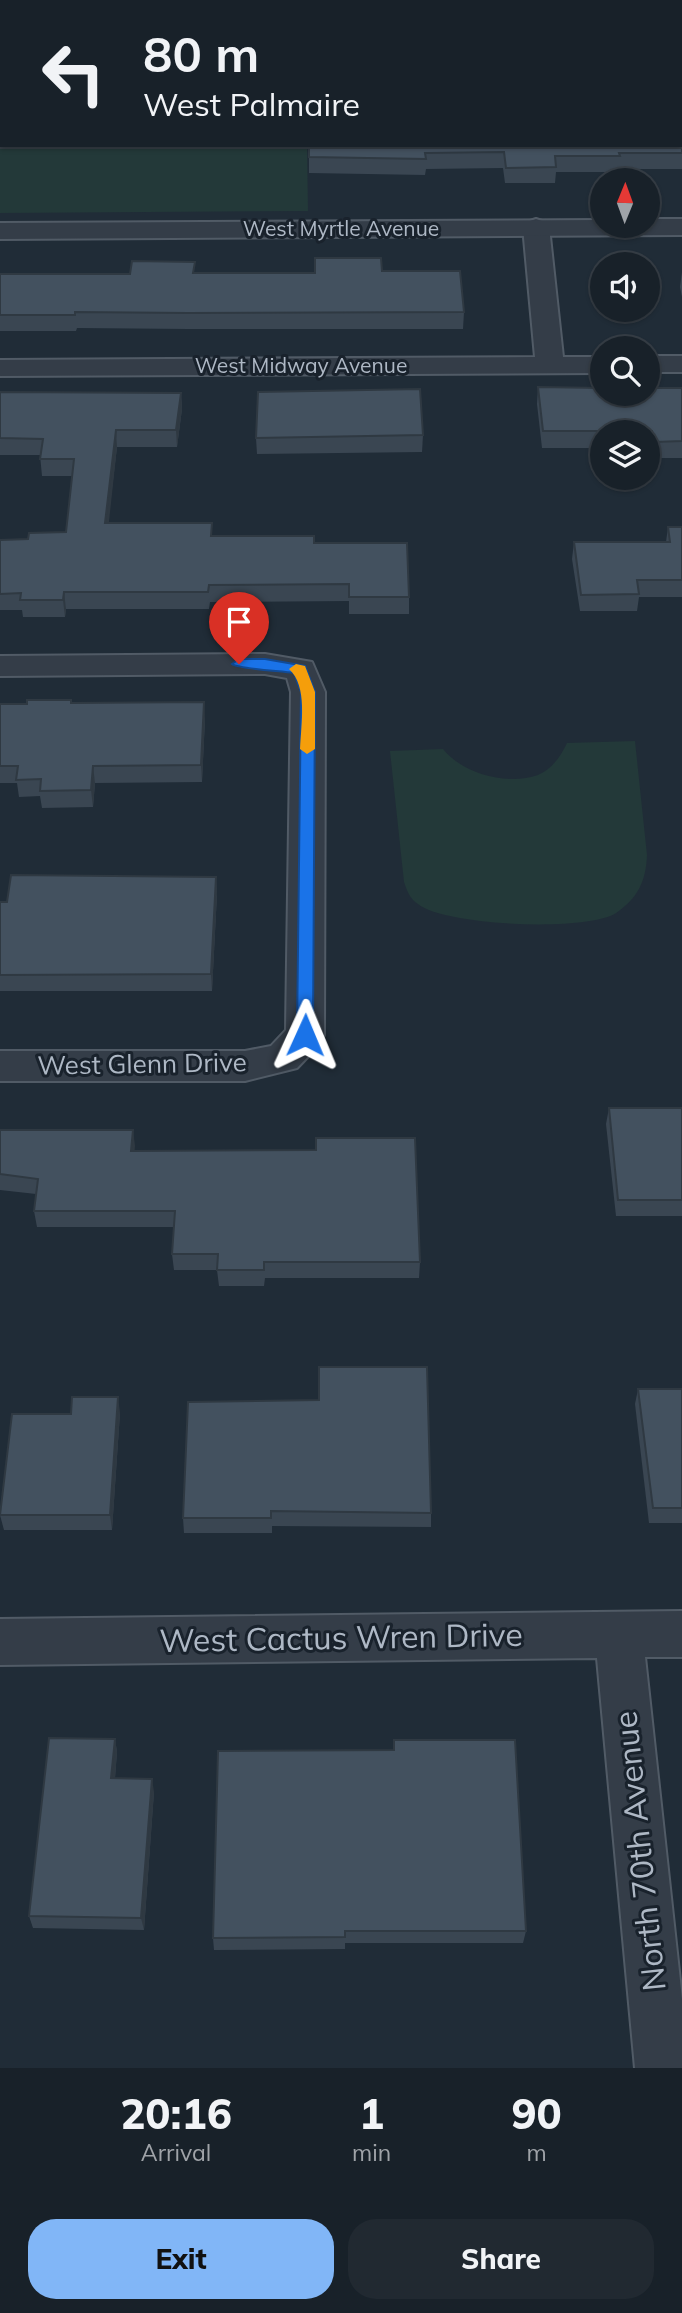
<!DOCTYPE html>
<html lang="en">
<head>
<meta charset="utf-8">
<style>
  body { margin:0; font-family:Mulish,sans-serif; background:#212931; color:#f1f3f6; height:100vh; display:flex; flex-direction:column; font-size:26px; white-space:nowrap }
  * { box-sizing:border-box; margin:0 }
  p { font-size:23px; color:#9fa3a8 }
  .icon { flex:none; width:38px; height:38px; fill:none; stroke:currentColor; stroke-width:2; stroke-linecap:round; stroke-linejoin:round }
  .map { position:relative; height:2068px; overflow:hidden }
  .details { display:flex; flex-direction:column; background:#182129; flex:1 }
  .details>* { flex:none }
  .hud { position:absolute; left:0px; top:0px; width:682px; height:147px; box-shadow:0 2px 5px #0004,0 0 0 2px #363e46; background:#182129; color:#f1f3f6; overflow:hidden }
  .needle { width:46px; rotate:1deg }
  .fabs { position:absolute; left:590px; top:168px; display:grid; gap:14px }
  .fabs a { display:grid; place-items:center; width:70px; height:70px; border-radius:50%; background:#182129; box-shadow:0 2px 5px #0004,0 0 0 2px #363e46; font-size:35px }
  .pin { position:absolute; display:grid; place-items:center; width:60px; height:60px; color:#fff; margin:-72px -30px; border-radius:50% 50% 50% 0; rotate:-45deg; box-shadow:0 0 7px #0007 }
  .pin .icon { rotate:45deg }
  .me { position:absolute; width:77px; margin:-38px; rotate:1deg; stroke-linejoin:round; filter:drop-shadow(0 0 5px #0008) }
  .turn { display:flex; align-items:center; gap:24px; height:147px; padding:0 28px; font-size:32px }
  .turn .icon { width:91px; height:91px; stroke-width:2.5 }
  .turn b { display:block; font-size:49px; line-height:60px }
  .eta { display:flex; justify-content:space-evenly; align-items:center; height:119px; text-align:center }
  .eta b { font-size:42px; font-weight:800; line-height:49px }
  .primary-button { display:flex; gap:14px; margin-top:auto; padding:14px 28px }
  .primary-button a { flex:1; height:80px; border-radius:28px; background:#81b6f7; color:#111; font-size:28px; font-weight:800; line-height:80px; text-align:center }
  .primary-button a+a { background:#212931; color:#f1f3f6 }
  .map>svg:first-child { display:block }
  .green { fill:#233939 }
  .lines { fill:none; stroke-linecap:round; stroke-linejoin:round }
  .minor-casing { stroke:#515b66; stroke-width:4 }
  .tertiary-casing { stroke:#515b66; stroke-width:4 }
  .minor { fill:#343d48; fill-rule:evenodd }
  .tertiary { fill:#343d48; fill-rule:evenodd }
  .wall { fill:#3a4652 }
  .shaded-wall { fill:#2f3942 }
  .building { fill:#43515f; stroke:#2f3942; stroke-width:2 }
  .route { fill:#1a73e8; stroke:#114b97; stroke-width:2 }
  .slow { fill:#f59e0b }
  .labels { text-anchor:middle; stroke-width:6; stroke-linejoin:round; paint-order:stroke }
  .far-street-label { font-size:21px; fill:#aeb8c5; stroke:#19222c }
  .street-label { font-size:26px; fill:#aeb8c5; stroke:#19222c }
  .near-street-label { font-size:32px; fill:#aeb8c5; stroke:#19222c }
</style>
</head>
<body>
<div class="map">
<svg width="682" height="2068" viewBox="0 0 682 2068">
  <rect width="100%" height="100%" fill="#202c37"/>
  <!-- green -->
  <g class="green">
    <path d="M0,116L2,145H307L308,211L0,213Z"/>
    <path d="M635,741L647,855C646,881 638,898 616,913C588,932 445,926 418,904C410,899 407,891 404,882L390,751L443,749C463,774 508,786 538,775C552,769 561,756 567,743Z"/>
  </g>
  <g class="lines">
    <defs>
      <g id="minor">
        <rect x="0" y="94" width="2" height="14"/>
        <path d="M536,219L545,222L549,227L563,357H602V373L0,376V360L535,357L523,227L527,222Z"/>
        <rect x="648" y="356" width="34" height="16"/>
        <path d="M265,654L312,662L325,692L324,1035L319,1045L297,1068L245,1081H0V1051H245L271,1046L286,1030L291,692L287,678L265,674L0,676V656Z"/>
        <path d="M682,1611V1657H645L682,1999V2068H635L597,1658L0,1665V1619Z"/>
      </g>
      <path id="tertiary" d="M648,219H682V235L0,239V223L602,220V226H648Z"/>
    </defs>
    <!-- minor casing -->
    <use href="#minor" class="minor-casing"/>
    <!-- tertiary casing -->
    <use href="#tertiary" class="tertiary-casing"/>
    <!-- minor -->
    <use href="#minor" class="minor"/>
    <!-- tertiary -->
    <use href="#tertiary" class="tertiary"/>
  </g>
  <!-- wall -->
  <g class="wall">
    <path d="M0,0H682V91L681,92V94H682V169H619L618,172H556L555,183H505L503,168L426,169L425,175L309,173V145H681V2H2V75H0Z"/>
    <path d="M382,271L464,312L463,329H189L77,328L76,331H0V274L195,273H315Z"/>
    <path d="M682,272V297L680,287Z"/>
    <path d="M538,387L682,388V458H652L650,448H648V432H602V448H542L537,404Z"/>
    <path d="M0,392L181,393L182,409L177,447H117L108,523L213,536L314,543L409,597V614H349V601L210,602L209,609H66L65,617H23L22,610H0V540L28,539L66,532L73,476H42L40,455H0Z"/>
    <path d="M423,435L422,452L257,454L256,438Z"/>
    <path d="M668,527H682V597H639L637,611H580L572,559L574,542H666Z"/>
    <path d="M72,703L205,719L202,782L95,783L93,807L42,808L40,796L19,797L17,783H0V704Z"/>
    <path d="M216,877L217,894L212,991H0V902Z"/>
    <path d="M609,1108H682V1216H616L606,1124Z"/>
    <path d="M0,1130H133L134,1151L420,1262L419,1278H265L264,1286H219L217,1270H174L172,1254L174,1227H37L34,1211L36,1194L0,1190Z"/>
    <path d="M638,1389H682V1523H649L635,1404Z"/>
    <path d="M188,1402L431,1513V1527L272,1526V1533H184L183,1518Z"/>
    <path d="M120,1413L112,1530H4L0,1515Z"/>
    <path d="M115,1739L117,1752L115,1778L154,1792L144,1930L33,1928L29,1916Z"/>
    <path d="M394,1740L526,1931L523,1943H345V1949L214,1950L213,1938L393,1750Z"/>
  </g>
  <!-- shaded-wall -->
  <g class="shaded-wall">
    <path d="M181,393L182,409L177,447L176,430Z"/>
    <path d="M116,430L117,447L107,540L105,523Z"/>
    <path d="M64,592L66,609L65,617L63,600Z"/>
    <path d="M204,702L205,719L202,782L201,765Z"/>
    <path d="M93,766L95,783L93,807L91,790Z"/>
    <path d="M216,877L217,894L212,991L211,974Z"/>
    <path d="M133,1130L135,1146L133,1167L131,1151Z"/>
    <path d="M118,1397L120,1413L112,1530L110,1515Z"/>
    <path d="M115,1739L117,1752L114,1791L111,1778Z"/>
    <path d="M152,1779L154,1792L144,1930L141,1918Z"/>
  </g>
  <!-- building -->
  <g class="building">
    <path d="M0,0H682V77L681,78V2H2V60H0Z"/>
    <path d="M681,89V94H682V153H619L620,156H555L556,167L506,168L504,152L425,153L426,159L309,157V145H681Z"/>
    <path d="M315,258H381L382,271H460L464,312L188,313L75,312V315H0V274H130L132,261L195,262L193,273H315Z"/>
    <path d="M538,387L602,388V394H648V388H682V441L655,442L652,431H543Z"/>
    <path d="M420,389L423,435L256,438L258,392Z"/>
    <path d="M0,392L181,393L176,430H116L105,523H212L211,536H314V543H407L409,597H349V584L209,585L208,592H64L63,600H20L21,593L0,594V540L28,539L29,533L66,532L74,459H40L43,439L0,438Z"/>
    <path d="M668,527H682V580H637L639,594L581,595L574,542H670Z"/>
    <path d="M27,700H71V703L204,702L201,765L93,766L91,790L40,791L41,779L16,780L18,766H0V704H27Z"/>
    <path d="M11,875L216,877L211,974L0,975V902H7Z"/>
    <path d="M609,1108H682V1200H618Z"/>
    <path d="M0,1130H133L131,1151L316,1150V1138H415L420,1262H264V1270H217L218,1254H172L175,1211H34L38,1179L0,1174Z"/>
    <path d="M319,1367H427L431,1513L271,1511V1518H183L188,1402L319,1400Z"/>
    <path d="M638,1389H682V1508H653Z"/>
    <path d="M72,1397H118L110,1515H0L12,1414H71Z"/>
    <path d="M49,1738L115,1739L111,1778L152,1779L141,1918L29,1916Z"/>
    <path d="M394,1740H515L526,1931H345V1937L213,1938L218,1751L394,1750Z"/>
  </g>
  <!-- route -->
  <path class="route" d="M265,659L305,666L315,692L313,1035L305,1041L297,1035L301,692L294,673C282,671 238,669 232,664L239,659Z"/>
  <!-- slow -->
  <path class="slow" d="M296,664L305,666L315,692V749L307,754L300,749C301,724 308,686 289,669Z"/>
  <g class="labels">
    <!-- far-street labels -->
    <g class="far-street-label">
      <text x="341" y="236">West Myrtle Avenue</text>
      <text x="301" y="373">West Midway Avenue</text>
    </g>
    <!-- street labels -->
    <g class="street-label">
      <text transform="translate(142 1064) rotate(-1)" y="9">West Glenn Drive</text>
    </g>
    <!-- near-street labels -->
    <g class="near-street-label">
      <text transform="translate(341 1638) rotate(-1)" y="11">West Cactus Wren Drive</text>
      <text transform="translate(640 1851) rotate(-96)" y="11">North 70th Avenue</text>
    </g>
  </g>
</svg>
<div class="fabs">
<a><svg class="needle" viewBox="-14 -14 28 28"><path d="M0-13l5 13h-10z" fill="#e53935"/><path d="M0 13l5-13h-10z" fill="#9fa3a8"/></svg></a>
<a><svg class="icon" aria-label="sound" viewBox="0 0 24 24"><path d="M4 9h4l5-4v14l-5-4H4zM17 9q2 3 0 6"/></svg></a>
<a><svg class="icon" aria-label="search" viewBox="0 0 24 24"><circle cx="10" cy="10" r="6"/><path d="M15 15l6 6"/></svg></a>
<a><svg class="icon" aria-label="layers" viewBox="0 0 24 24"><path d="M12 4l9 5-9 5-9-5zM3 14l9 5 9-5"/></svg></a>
</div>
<div class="pin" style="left:239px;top:664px;background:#d93025"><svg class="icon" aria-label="arrive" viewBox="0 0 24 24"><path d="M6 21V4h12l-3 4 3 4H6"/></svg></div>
<svg class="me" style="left:305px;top:1035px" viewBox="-20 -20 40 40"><path d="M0-17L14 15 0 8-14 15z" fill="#1a73e8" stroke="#fff" stroke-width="4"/></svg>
<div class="hud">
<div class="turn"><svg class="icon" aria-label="left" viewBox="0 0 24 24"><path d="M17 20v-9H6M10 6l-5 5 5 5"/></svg><div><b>80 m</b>West Palmaire</div></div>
</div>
</div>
<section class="details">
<div class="eta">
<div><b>20:16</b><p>Arrival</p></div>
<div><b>1</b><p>min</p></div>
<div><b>90</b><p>m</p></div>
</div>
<div class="primary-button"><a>Exit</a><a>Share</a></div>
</section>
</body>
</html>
